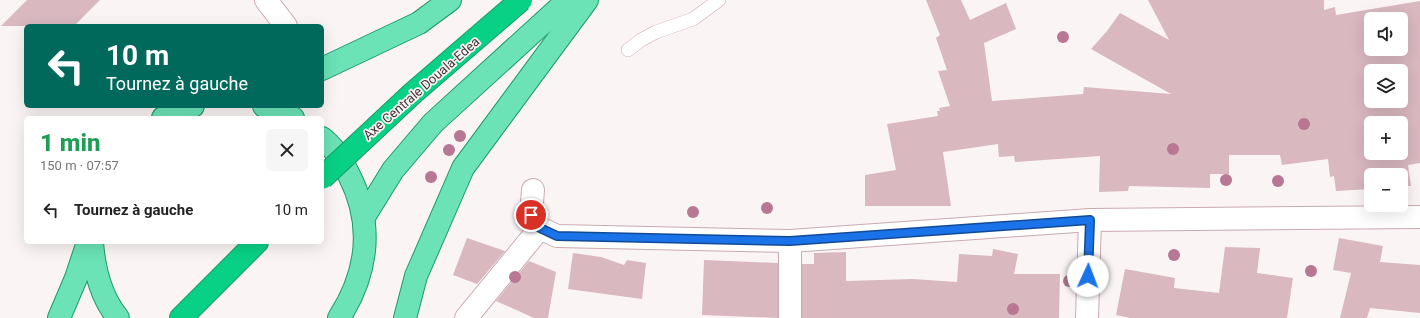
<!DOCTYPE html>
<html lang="fr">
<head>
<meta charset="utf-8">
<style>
  body { margin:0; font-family:Roboto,sans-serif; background:#f6f6f6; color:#222; height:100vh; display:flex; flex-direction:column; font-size:15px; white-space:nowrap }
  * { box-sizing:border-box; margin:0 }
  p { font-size:13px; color:#767676 }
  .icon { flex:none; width:22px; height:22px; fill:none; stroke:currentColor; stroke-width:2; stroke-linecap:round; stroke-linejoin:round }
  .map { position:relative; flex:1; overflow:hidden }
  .panel { position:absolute; left:24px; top:116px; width:300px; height:128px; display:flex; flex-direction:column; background:#fff; border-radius:6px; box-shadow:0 4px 16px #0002 }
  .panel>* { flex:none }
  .guide { position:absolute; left:24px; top:24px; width:300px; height:84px; border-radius:6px; box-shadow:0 4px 16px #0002; background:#00695c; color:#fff; overflow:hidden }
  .buttons { position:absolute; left:1364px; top:12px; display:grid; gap:8px }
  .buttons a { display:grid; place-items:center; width:44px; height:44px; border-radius:6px; background:#fff; box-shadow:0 4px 16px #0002; font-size:20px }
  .pin { position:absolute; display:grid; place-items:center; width:34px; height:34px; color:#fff; margin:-17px; border:2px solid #fff; border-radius:50%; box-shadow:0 1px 4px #0007 }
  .me { position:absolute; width:44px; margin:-22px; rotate:2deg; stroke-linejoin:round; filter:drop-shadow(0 0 3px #0008) }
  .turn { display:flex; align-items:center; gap:14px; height:84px; padding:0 16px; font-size:18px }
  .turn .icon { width:52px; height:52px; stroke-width:2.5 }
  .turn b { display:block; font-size:28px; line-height:34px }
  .round { display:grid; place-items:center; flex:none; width:42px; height:42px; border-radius:6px; background:#f6f6f6 }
  .summary { display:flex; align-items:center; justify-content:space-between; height:68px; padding:0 16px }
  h1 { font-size:24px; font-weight:800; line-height:30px; color:#1e9e55 }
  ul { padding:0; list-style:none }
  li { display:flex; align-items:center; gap:12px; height:52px; padding:0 16px }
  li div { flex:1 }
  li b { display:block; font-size:15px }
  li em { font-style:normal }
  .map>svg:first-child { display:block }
  .building { fill:#d9b8c0; fill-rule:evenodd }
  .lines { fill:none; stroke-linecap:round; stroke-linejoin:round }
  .lane-casing { stroke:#caa9b2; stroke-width:14 }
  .street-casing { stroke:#caa9b2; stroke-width:24 }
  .primary-casing { stroke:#1c9a6a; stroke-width:24 }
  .highway-casing { stroke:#1c9a6a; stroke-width:24 }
  .lane { stroke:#fff; stroke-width:13 }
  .street { stroke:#fff; stroke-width:22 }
  .primary { stroke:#6be3b6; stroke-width:22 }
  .highway { stroke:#08d185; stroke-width:22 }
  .highway-bridge-casing { stroke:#1c9a6a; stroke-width:24; stroke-linecap:butt }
  .highway-bridge { stroke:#08d185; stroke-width:22 }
  .tree { fill:#b87793 }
  .route-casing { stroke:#114b97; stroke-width:10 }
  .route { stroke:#1a73e8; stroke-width:7 }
  .labels { text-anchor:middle; stroke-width:3.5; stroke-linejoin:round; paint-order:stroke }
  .street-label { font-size:13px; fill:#413437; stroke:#fbf4f5 }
</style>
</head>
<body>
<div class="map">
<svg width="1420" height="318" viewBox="0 0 1420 318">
  <rect width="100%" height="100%" fill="#fbf4f5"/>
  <!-- building -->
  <g class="building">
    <path d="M27,0H100L74,26H1Z"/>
    <path d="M926,0H961L970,20L1006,3L1016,29L984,43L992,101L1083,94L1084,87L1171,94L1091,49L1107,31L1120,13L1169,40L1148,0H1324V10L1335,7L1336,15L1420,1V163L1408,165L1411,186H1401V175H1371V189L1336,191L1334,176L1330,177L1328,159L1282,165L1280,155H1229V174H1210V188L1129,186L1128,191L1099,192L1100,156L1015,162L1014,156L999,157L998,144L943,152L951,206H865V175L896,170L887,124L938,116L937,111H940L939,108L950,106L938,71L947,70L936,38L940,35ZM1371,19H1401V49H1371ZM1371,71H1401V101H1371ZM1371,123H1401V153H1371Z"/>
    <path d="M467,238L505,251L477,284L453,275Z"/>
    <path d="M1339,238L1383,246L1380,262L1420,265V313L1370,308L1367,318H1340L1351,273L1333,270Z"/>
    <path d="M1225,247L1260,248L1257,273L1293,278L1287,318H1130L1116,315L1125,269L1175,278L1174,288L1219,293Z"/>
    <path d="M993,249L1018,254L1014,274H1060L1059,318H802V264H814V253L846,252V281L913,279L957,282L959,254L992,256Z"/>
    <path d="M573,253L601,257L624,265L627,260L646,263L642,299L568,289Z"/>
    <path d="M704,260L778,263V318L702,315Z"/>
    <path d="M529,261L556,272L548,318H534L496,301Z"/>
  </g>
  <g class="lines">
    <defs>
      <path id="lane" d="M628,50L641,40L656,32L693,19L719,0"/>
      <g id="street">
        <path d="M266,0L286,26"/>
        <path d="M533,190L531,215L540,228L557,236L790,241L1090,220L1420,217"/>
        <path d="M790,241V318"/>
        <path d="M466,318L540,228"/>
        <path d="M1087,318L1090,220"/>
      </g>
      <g id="primary">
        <path d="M322,69L419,23L450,0"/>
        <path d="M264,106L278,110L293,118"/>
        <path d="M163,118L193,106"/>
        <path d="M322,138C334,147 343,162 349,175C374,224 368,273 339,318"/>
        <path d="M364,217L393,170L433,123L568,0"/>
        <path d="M92,242C94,269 101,297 118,318"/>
        <path d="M59,318L76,278L88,242"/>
        <path d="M405,318L416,276L463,168L587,0"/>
      </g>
      <path id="highway" d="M181,318L257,242"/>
    </defs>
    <!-- lane casing -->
    <use href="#lane" class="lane-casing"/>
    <!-- street casing -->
    <use href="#street" class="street-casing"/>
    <!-- primary casing -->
    <use href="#primary" class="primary-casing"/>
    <!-- highway casing -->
    <use href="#highway" class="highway-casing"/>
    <!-- lane -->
    <use href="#lane" class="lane"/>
    <!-- street -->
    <use href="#street" class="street"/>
    <!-- primary -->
    <use href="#primary" class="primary"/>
    <!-- highway -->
    <use href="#highway" class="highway"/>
    <defs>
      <path id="highway-bridge" d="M322,178L413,93L521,0"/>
    </defs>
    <!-- highway-bridge casing -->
    <use href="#highway-bridge" class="highway-bridge-casing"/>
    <!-- highway-bridge -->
    <use href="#highway-bridge" class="highway-bridge"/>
  </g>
  <!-- trees -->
  <g class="tree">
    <circle cx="1063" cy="37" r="6"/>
    <circle cx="1304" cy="124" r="6"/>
    <circle cx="460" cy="136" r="6"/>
    <circle cx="1173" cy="149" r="6"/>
    <circle cx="449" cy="150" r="6"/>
    <circle cx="431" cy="177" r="6"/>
    <circle cx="1226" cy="180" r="6"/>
    <circle cx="1278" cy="181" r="6"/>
    <circle cx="767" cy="208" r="6"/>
    <circle cx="693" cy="212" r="6"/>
    <circle cx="1174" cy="255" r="6"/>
    <circle cx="1311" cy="271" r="6"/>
    <circle cx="515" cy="277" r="6"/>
    <circle cx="1069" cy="281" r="6"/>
    <circle cx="1013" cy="309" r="6"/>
  </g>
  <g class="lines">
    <defs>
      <path id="route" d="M531,215L540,228L557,236L790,241L1090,220L1088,276"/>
    </defs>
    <!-- route casing -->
    <use href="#route" class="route-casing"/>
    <!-- route -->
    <use href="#route" class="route"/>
  </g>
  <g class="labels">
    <!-- street labels -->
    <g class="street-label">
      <text transform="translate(421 88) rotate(-41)" y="5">Axe Centrale Douala-Edea</text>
    </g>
  </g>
</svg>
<div class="buttons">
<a><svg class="icon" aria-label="sound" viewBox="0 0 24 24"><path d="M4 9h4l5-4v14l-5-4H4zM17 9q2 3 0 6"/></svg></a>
<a><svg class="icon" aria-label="layers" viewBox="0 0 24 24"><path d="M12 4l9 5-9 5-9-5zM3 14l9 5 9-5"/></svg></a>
<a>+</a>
<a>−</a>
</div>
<div class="pin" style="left:531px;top:215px;background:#d93025"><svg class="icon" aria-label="arrive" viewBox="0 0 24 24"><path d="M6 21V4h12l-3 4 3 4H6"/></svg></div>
<svg class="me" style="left:1088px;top:276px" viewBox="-20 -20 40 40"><circle r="19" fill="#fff"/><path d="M0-13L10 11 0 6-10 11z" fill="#1a73e8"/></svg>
<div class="guide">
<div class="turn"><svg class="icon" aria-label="left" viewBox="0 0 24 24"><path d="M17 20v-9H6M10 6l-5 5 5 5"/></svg><div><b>10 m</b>Tournez à gauche</div></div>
</div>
<section class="panel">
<div class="summary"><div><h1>1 min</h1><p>150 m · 07:57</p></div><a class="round"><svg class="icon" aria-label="close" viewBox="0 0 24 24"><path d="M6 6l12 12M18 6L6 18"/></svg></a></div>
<ul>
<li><svg class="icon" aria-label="left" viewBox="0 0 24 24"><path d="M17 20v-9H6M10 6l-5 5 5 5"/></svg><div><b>Tournez à gauche</b></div><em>10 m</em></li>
</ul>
</section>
</div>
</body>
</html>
